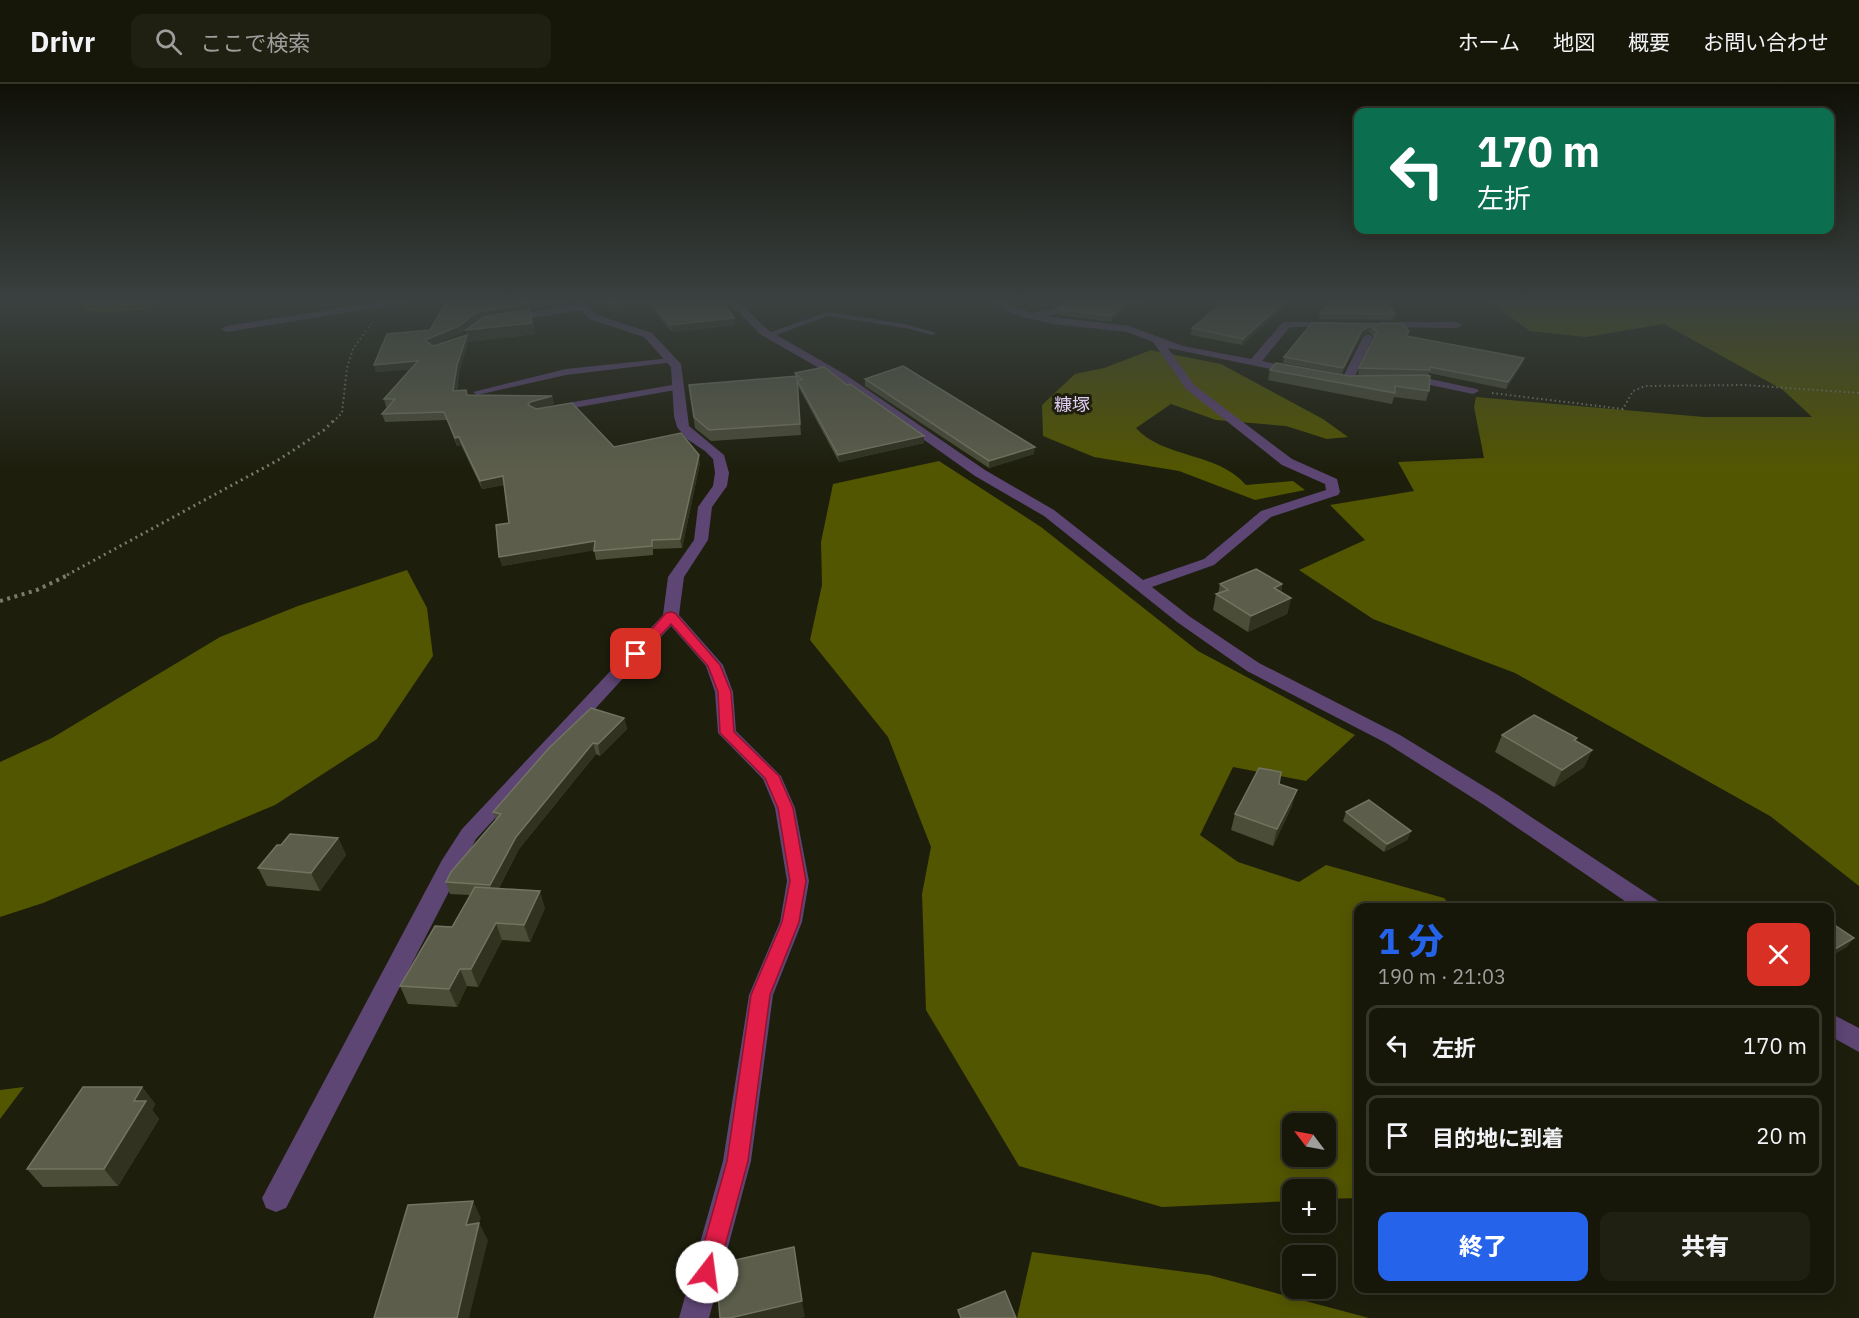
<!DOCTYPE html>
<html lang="ja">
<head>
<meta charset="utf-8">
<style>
  body { margin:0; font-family:"IBM Plex Sans","Noto Sans JP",sans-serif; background:#1f1f12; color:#f1f3f6; height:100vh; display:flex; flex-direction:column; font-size:22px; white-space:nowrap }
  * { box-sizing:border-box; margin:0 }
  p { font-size:20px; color:#9e9f9c }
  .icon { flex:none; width:33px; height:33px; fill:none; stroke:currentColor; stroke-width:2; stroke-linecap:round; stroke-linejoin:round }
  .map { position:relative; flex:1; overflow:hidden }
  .sheet { position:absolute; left:1354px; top:819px; width:480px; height:390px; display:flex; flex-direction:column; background:#161609; border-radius:12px; box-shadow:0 3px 15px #0003,0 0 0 2px #35352a }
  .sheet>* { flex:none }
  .guide { position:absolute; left:1354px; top:24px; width:480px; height:126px; border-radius:12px; box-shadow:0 3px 15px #0003,0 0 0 2px #35352a; background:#0b6e4f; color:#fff; overflow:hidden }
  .needle { width:39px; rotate:302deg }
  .buttons { position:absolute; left:1282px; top:1029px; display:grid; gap:12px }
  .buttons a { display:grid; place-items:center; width:54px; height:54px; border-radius:12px; background:#161609; box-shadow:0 3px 15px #0003,0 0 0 2px #35352a; font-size:30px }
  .pin { position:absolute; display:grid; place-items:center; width:51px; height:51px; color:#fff; margin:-26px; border-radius:12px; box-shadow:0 3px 9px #0006 }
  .me { position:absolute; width:66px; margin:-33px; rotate:15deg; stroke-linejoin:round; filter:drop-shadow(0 0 4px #0008) }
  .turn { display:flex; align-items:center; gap:21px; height:126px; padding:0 24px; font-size:27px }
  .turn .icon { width:78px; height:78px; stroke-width:2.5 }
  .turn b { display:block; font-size:42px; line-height:51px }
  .round { display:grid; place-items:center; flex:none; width:63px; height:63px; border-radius:12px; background:#1f1f12 }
  .overview { display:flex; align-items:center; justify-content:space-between; height:102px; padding:0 24px }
  h1 { font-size:36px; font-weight:800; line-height:45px; color:#2563eb }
  .button { display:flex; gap:12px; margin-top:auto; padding:12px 24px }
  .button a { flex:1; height:69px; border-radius:12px; background:#2563eb; color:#fff; font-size:24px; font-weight:800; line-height:69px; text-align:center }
  .button a+a { background:#1f1f12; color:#f1f3f6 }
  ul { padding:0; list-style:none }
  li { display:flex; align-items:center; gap:18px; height:81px; margin:0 12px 9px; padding:0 12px; border:3px solid #35352a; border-radius:12px }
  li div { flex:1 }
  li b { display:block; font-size:22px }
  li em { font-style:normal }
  header { display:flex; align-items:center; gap:36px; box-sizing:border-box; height:84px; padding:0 30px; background:#161609; border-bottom:2px solid #35352a }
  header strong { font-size:28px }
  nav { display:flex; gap:33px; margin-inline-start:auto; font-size:21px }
  .search { width:420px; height:54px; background:#1f1f12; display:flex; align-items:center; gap:15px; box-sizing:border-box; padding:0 21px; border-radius:12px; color:#9e9f9c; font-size:22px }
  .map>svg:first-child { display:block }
  .forest { fill:#535600; fill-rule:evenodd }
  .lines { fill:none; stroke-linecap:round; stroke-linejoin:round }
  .path-far2 { stroke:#7a7b6c; stroke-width:2; stroke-dasharray:1.5 3; stroke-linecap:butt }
  .path-far1 { stroke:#7a7b6c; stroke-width:3; stroke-dasharray:2 4; stroke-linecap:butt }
  .path { stroke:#7a7b6c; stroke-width:4; stroke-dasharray:3 4.5; stroke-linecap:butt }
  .lane { fill:#5d4574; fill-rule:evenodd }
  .street { fill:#5d4574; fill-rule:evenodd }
  .wall { fill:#4b4d39; fill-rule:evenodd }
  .shaded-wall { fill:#313320 }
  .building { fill:#5c5e4b; stroke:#727462; stroke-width:1.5 }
  .route { fill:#e11d48; stroke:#92132f; stroke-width:1.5 }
  .labels { text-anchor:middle; stroke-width:6; stroke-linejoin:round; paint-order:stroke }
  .far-quarter-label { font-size:18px; fill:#e0ccf5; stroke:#1d1e0c }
</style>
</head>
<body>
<header>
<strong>Drivr</strong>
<div class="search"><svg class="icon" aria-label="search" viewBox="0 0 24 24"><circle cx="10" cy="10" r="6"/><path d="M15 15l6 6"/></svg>ここで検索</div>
<nav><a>ホーム</a><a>地図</a><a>概要</a><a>お問い合わせ</a></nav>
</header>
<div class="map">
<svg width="1859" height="1234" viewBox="0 0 1859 1234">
  <rect width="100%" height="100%" fill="#1d1e0c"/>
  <!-- forest -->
  <g class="forest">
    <path d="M78,215H168L145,226L109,228L84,227Z"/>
    <path d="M1456,215H1859V802L1770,732L1515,589L1373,535L1299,486L1365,456L1330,421L1414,407L1398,378L1484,374L1474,323L1476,313L1704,333H1812L1783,306L1664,240L1586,253L1530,247L1491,219Z"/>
    <path d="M1151,266L1221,280L1323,335L1348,353L1327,355L1286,342L1216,336L1171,320L1136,344C1164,375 1216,367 1246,401L1293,397L1305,406L1255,416L1179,387L1094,373L1043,352L1042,321L1075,290L1104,284Z"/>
    <path d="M939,377L1041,443L1198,567L1355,651L1306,697L1233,683L1200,751L1238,778L1299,798L1326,781L1444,814L1452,823L1359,824V1114L1326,1115V1106H1293V1117L1162,1123L1019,1082L926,926L922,810L931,763L888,653L810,556L822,501L821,458L833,400ZM1293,1040H1326V1072H1293Z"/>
    <path d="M407,486L427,524L433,572L377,655L275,721L43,819L0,833V678L52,654L220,553L298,522Z"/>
    <path d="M24,1003L0,1035V1006Z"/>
    <path d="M1032,1168L1209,1191L1369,1234H1017Z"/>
  </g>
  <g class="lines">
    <!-- path-far2 -->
    <g class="path-far2">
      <path d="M1492,309L1623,325L1633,307L1645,302L1745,301L1859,309"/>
      <path d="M333,338L342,329L347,284L353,265L371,240"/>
    </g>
    <!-- path-far1 -->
    <path class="path-far1" d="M67,491L280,375L324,346L334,336"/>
    <!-- path -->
    <path class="path" d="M0,517L37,506L70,490"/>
    <!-- lane -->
    <g class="lane">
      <path d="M827,228L905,240L936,249L932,251L905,244L828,232L773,252L766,250Z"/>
      <path d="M671,274L675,276L674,278L566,291L477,311L473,308L566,285Z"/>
      <path d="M678,300L682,303L681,305L556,327L552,324L556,321Z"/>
    </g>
    <!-- street -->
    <g class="street">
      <path d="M397,215H419L414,218L226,248L221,245L226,242Z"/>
      <path d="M570,215H580L597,231L652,249L681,280L689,342L724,371L729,389L727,402L712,423L708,456L684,493L679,531L723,581L733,608L736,647L781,692L795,724L809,797L802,838L773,911L751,1077L709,1234H679L723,1077L749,911L780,838L787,797L775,724L763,695L718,649L715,608L706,582L671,542L476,755L286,1124L276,1128L266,1124L262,1114L442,776L462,745L663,531L668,493L694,456L698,423L713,402L715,389L713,375L705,367L687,355L677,343L674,332L671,283L644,253L589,235L581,226L507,238L502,235L507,232L576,221Z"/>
      <path d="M719,215H736L768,246L846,291L985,386L1054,426L1143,496L1204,475L1261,427L1326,406L1325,400L1282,381L1186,305L1153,258L1127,248L1054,240L1022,233L982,215H995L1032,229L1049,226L1073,215H1099L1097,217L1075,221L1055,231L1046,232L1129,242L1183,262L1251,275L1283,238H1339V242L1335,243H1290L1262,277L1300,285L1302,287L1296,290L1168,264L1194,301L1292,375L1337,395L1340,408L1338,411L1271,433L1214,481L1152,503L1189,532L1259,579L1400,651L1498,711L1660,818L1663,824H1635L1484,721L1386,659L1247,587L1177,538L1044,432L975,392L838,295L760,250L730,219Z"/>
      <path d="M1380,238H1457L1462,241L1457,244L1376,243L1375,241Z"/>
      <path d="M1368,250L1373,253L1353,297L1347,300L1343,299L1341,297L1363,253Z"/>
      <path d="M1406,293H1421L1477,305L1479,307L1473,310L1421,299L1402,298L1400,296Z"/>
      <path d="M1830,929L1859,944V968L1830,952Z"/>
    </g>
  </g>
  <!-- wall -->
  <g class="wall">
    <path d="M448,215H570L571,219L530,226L535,250L468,258L459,288L457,307L467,311L552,312L554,320L535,325L614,363L700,379L682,464L653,465V471L596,476L594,466L502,482L509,439L504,401L482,405L461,361L457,362L447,336L385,338L382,330L388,323H386L384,315L410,285L376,288L374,281L430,246ZM482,234L466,246L467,251L433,262L432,261L461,249L479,235Z"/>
    <path d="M583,215H721L735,241L672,248L648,220L611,227L602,219L594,221Z"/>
    <path d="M1293,215L1242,261L1191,251L1192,244Z"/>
    <path d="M1128,221L1111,238L1059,231L1060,225Z"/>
    <path d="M1320,229L1395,230L1394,236L1319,235Z"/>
    <path d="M1312,239L1403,240L1409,247L1407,252L1524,274L1522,280L1506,305L1429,289L1428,292L1429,307L1426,317L1394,313L1392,320L1268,296L1270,286L1349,292L1390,291H1358L1359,284L1374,253L1369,248L1361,252L1342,290L1283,279L1284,273Z"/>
    <path d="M795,289L847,301L924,359L839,378L798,302L797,297L801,351L711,357L695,344L689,301L795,292Z"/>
    <path d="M865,295L1034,370L989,384L865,302Z"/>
    <path d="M1220,500H1282L1281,509L1291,514L1287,530L1248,548L1213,526L1216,510H1218Z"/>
    <path d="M624,634L627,645L600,672L596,670L519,765L499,804L545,824L530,858L502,856L478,903L467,902L457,923L408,920L400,902L452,843L470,811L450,810L446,798L496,736L493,728Z"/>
    <path d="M1502,651L1577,654L1576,657L1592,666L1584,683L1554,703L1495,668Z"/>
    <path d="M1279,700L1292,722L1273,762L1231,746L1235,730Z"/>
    <path d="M1346,728L1411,747L1407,756L1384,768L1343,737Z"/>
    <path d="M338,754L346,771L320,807L267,802L258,784Z"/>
    <path d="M142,1003L155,1020L152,1026L159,1035L118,1102L43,1103L27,1085Z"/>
  </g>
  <!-- shaded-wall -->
  <g class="shaded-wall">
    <path d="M556,215H570L571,219L530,226L535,250L468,258L459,288L455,314L453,307L457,281L467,251L466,246L530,226L479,235L461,249L427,263L425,256L477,228Z"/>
    <path d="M592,215H601L602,219L594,221Z"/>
    <path d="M639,215H647L648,220L611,227L609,220Z"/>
    <path d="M1128,215H1191L1128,221L1111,238L1112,232Z"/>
    <path d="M1287,215H1293L1242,261L1243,255Z"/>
    <path d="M734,234L735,241L672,248L671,241Z"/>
    <path d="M1371,242L1369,248L1361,252L1342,290L1343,284L1362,246Z"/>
    <path d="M1524,274L1522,280L1506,305L1508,298Z"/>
    <path d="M418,277L420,285L376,288L374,281Z"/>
    <path d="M552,312L554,320L531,326L528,321L530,318Z"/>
    <path d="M924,352V359L839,378L838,371Z"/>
    <path d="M459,353L461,361L457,362L455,354Z"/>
    <path d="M1035,363L1034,370L989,384V377Z"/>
    <path d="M699,371L700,379L682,464L680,455Z"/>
    <path d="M503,392L505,401L482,405L480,397Z"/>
    <path d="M595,457L597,466L502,482L499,473Z"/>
    <path d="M1282,500L1279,516L1274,504Z"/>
    <path d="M1291,514L1287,530L1248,548L1251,532Z"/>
    <path d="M624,634L627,645L600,672L598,660Z"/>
    <path d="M593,659L596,670L519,765L494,813L490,801L516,753Z"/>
    <path d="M1592,666L1584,683L1554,703L1562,686Z"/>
    <path d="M1297,706L1292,722L1273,762L1277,745Z"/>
    <path d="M1411,747L1407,756L1384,768L1387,760Z"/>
    <path d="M338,754L346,771L320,807L311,789Z"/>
    <path d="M540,807L545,824L530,858L524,841Z"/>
    <path d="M496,839L502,856L478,903L471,885Z"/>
    <path d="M1854,854L1847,863L1830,873V868Z"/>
    <path d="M460,885L467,902L457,923L449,905Z"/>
    <path d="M142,1003L155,1020L152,1026L159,1035L118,1102L104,1085L134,1017Z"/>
    <path d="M473,1117L481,1134L479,1139L488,1156L469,1234H457L466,1141Z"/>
    <path d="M802,1217L805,1233L800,1234H730Z"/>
  </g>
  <!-- building -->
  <g class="building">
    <path d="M448,215H556L477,228L459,242L425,256L433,262L467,251L457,281L453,307L466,306L467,311L552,312L530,318L528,321L536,325L572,319L614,363L681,349L699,371L680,455L652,456V462L594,467L595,457L499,473L496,441L509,439L503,392L480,397L459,353L455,354L444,328L382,330L395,315H384L418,277L374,281L387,250L430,246Z"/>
    <path d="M603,215H639L609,220Z"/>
    <path d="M648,215H721L734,234L671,241Z"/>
    <path d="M1091,215H1129L1112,232L1060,225L1076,217Z"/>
    <path d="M1227,215H1287L1243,255L1192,244Z"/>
    <path d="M1332,215H1383L1395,230L1320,229Z"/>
    <path d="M530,225L532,239L466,246L484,233Z"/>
    <path d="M1312,239L1403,240L1409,247L1406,252L1524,274L1508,298L1430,283V286L1359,284L1377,248L1371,242L1362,246L1343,284L1284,273Z"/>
    <path d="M1276,279L1349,292L1424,291L1430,292L1429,307L1395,302V309L1270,286Z"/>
    <path d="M903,282L1035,363L989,377L865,295Z"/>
    <path d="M824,283L847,301L850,300L924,352L838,371L797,296H802L795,289Z"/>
    <path d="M797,292L800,340L709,346L694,333L689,301Z"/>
    <path d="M1256,485L1282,500L1274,504L1291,514L1251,532L1216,510L1228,506L1220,500Z"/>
    <path d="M591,624L624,634L598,660L593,659L516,753L490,801L446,798L451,788L501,730L493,728L549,664Z"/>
    <path d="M1534,631L1577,654L1574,656L1592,666L1562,686L1502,651Z"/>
    <path d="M1259,684L1281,688L1279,700L1297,706L1277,745L1235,730Z"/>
    <path d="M1369,716L1411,747L1387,760L1346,728Z"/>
    <path d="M290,750L338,754L311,789L258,784L277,761H281Z"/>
    <path d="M475,803L540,807L524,841L496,839L471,885H460L449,905L400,902L435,842L452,843Z"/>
    <path d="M1830,838L1854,854L1830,868Z"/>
    <path d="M83,1003H142L134,1017H146L104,1085H27Z"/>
    <path d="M473,1117L466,1141L479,1139L457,1234H374L408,1121Z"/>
    <path d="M794,1163L802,1217L730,1234H720L716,1186L717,1180Z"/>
    <path d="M1005,1207L1016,1234H961L958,1226Z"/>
  </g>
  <!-- sky -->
  <linearGradient id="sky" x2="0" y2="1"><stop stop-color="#101007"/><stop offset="0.56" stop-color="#3a4140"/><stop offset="1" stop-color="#3a4140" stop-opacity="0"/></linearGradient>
  <rect width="1859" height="387" fill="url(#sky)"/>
  <!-- route -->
  <path class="route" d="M671,528L675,529L720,581L731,608L734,648L779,692L793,724L806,797L799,838L770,911L748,1077L718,1188L715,1196L707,1199L699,1196L696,1188L727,1077L751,911L782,838L790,797L778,724L765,694L720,649L718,608L708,582L671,540L641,572L636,574L630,570L666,529Z"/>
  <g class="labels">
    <!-- far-quarter labels -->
    <g class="far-quarter-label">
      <text x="1072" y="327">糠塚</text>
    </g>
  </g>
</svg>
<div class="buttons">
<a><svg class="needle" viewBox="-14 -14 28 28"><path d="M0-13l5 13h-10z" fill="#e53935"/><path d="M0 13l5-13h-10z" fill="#9e9f9c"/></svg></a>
<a>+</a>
<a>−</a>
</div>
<div class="pin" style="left:636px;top:570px;background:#d93025"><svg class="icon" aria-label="arrive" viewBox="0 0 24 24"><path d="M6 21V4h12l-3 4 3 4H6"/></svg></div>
<svg class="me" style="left:707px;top:1188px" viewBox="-20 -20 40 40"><circle r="19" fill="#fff"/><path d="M0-13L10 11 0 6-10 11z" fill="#e11d48"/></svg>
<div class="guide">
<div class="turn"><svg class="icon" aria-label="left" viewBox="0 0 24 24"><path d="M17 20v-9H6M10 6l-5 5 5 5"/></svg><div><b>170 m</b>左折</div></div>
</div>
<section class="sheet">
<div class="overview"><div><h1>1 分</h1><p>190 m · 21:03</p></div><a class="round" style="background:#d93025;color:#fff"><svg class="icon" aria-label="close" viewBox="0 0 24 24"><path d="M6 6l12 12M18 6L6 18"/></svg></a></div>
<ul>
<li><svg class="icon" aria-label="left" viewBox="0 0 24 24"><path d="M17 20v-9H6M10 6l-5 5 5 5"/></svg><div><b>左折</b></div><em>170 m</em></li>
<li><svg class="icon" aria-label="arrive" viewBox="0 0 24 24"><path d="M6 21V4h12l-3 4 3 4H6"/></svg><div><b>目的地に到着</b></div><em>20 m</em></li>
</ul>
<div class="button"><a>終了</a><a>共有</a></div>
</section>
</div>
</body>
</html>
